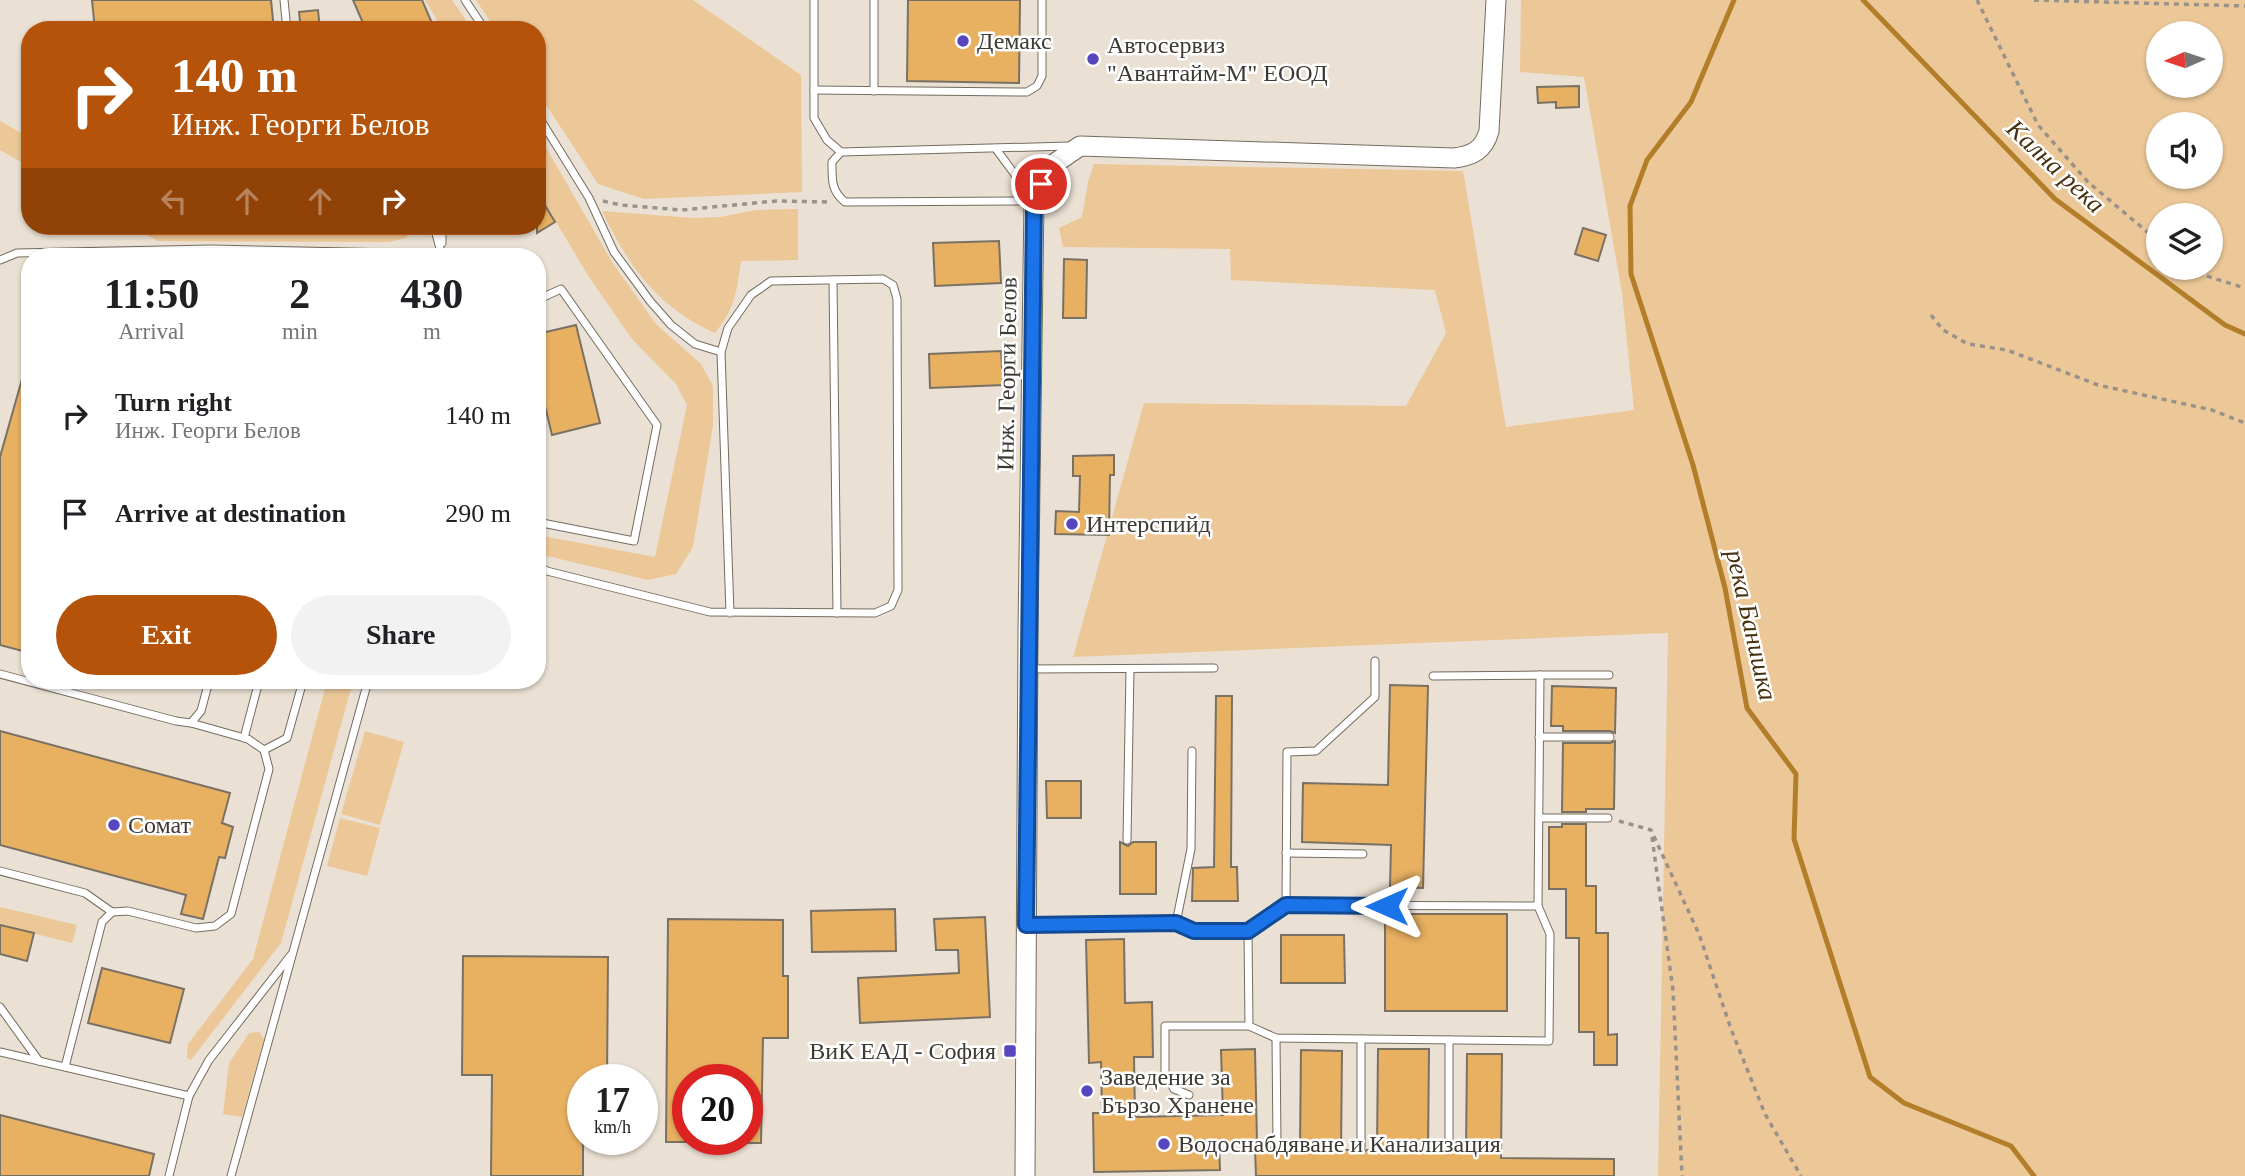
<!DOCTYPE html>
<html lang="en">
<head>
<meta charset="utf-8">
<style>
  body { margin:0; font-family:Georgia,serif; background:#f2f2f2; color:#202124; height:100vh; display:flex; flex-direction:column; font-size:26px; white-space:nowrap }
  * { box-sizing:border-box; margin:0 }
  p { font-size:23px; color:#757577 }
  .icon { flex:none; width:38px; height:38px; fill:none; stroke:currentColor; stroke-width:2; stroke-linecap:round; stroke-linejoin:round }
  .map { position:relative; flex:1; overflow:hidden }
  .details { position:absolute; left:21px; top:248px; width:525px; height:441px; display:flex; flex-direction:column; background:#fff; border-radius:28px; box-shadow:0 2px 5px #0004 }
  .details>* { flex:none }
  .guide { position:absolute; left:21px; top:21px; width:525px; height:214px; border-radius:28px; box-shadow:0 2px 5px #0004; background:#b45309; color:#fff; overflow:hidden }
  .needle { width:46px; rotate:267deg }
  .tools { position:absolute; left:2146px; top:21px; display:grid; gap:14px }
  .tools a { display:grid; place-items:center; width:77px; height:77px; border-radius:50%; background:#fff; box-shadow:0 2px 5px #0004; font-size:35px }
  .speed { position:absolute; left:567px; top:1064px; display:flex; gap:14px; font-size:35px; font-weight:700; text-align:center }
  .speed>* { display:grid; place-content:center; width:91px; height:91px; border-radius:50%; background:#fff; box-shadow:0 2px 5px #0004; line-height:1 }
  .speed small { font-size:18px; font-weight:400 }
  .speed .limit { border:10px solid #d22; background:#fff; color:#111 }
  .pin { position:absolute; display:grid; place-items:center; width:60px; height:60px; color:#fff; margin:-30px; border:4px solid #fff; border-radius:50%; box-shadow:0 2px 7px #0007 }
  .me { position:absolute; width:77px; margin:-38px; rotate:270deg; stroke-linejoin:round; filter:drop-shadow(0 0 5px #0008) }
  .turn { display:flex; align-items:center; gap:24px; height:147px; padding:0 35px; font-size:32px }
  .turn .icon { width:91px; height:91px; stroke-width:2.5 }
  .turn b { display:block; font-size:49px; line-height:60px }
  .lanes { display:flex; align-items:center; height:66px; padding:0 35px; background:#0003; justify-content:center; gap:35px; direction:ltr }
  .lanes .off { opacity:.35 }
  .eta { display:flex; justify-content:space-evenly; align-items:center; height:119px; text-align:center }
  .eta b { font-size:42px; font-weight:800; line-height:49px }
  .action { display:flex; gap:14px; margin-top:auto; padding:14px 35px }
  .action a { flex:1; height:80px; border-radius:42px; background:#b45309; color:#fff; font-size:28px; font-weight:800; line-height:80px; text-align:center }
  .action a+a { background:#f2f2f2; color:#202124 }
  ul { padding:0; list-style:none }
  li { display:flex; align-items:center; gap:21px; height:98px; padding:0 35px }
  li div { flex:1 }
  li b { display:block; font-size:26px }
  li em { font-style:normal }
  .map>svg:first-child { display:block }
  .green { fill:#ecc898; fill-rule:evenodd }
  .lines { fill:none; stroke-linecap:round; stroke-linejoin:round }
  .stream { stroke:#b37e2a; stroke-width:5 }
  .building { fill:#e8b162; stroke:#7a7165; stroke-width:2 }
  .lane-casing { stroke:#756c60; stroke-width:9 }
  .secondary-casing { stroke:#756c60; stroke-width:21 }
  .path { stroke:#9a9289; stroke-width:3.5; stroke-dasharray:5 5; stroke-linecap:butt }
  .lane { stroke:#fff; stroke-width:7 }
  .secondary { stroke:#fff; stroke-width:19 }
  .route-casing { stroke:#114b97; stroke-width:18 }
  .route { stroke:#1a73e8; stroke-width:12 }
  .poi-dot { fill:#5846be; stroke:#fff; stroke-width:2.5 }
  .labels { text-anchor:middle; stroke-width:5; stroke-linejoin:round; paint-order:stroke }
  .poi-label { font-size:24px; fill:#3d3934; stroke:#fff; text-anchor:start }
  .street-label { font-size:24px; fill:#3d3934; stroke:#fff }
  .water-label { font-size:26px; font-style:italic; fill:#48310f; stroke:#fff }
</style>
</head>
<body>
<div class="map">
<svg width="2245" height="1176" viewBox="0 0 2245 1176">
  <rect width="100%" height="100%" fill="#eae0d3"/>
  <!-- green -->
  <g class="green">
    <path d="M425,0H452L473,30H443Z"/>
    <path d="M476,0H693L801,75L802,192L644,199L598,184L537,91V30H496Z"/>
    <path d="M1521,0H2245V1176H1658L1668,633L1073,657L1144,403L1406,406L1446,333L1435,290L1231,280L1230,249L1063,247L1059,228L1082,217L1088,182L1094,164L1463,171L1506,427L1634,410L1622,293L1584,77L1520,72ZM2158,33H2210V86H2158ZM2158,124H2210V177H2158ZM2158,215H2210V268H2158Z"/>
    <path d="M0,121L30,138V167L0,150Z"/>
    <path d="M537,132L612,262L656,324L701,364L713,386V426L693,547L676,574L648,580L543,555L537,548V535L655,557L687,405L676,384L632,339L589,277L537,190Z"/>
    <path d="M798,209V260L741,261C736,294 736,306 715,333C657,307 629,267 602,211L693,218L720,217L756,210Z"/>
    <path d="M131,226H414L406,238L389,242L158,241Z"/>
    <path d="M327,681H353L281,943L191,1060L187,1058L188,1044L253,959Z"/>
    <path d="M365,731L404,742L380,825L341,814Z"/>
    <path d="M340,818L380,828L367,876L327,866Z"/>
    <path d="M0,907L77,925L72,943L0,925Z"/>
    <path d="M259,1032L264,1039L242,1117L223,1114L229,1063L249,1033Z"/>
  </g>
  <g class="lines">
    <!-- stream -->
    <g class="stream">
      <path d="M1734,0L1691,102L1647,160L1630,206L1631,274L1693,465L1725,588L1747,708L1796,774L1794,839L1870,1077L1904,1103L2011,1146L2034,1176"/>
      <path d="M1863,0L2055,199L2225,325L2245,334"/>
    </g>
  </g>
  <!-- building -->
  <g class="building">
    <path d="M92,0H271L274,30H95Z"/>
    <path d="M353,0H422L432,23L427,26L424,23L419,22L416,25L415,30H366Z"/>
    <path d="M908,0H1020L1019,83L907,81Z"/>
    <path d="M318,10L320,30H301L299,12Z"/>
    <path d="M1579,86V107L1556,108V102L1538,103L1537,87Z"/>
    <path d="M537,192L555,222L537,233Z"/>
    <path d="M1583,228L1606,235L1598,261L1575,254Z"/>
    <path d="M999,241L1001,283L935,286L933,243Z"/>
    <path d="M1064,259L1087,260L1086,318H1063Z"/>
    <path d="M576,325L600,423L552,435L537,373V334Z"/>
    <path d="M1001,351L1003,385L930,388L929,354Z"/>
    <path d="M26,365L30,366V653L0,645V457Z"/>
    <path d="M1114,455V475H1110L1109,535L1055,534L1056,511L1079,512L1080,476H1073V456Z"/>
    <path d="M1390,685L1428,686L1423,888L1390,887L1391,845L1302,842L1303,783L1388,785Z"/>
    <path d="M1552,686L1616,688L1615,733L1610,731H1563V726H1551Z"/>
    <path d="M1216,696H1232L1231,867H1237L1238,901H1192L1193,868L1214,867Z"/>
    <path d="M0,731L230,793L222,823L233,827L225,858L219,857L203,919L181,914L186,895L0,845Z"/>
    <path d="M1615,741L1614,809H1586V812H1562L1563,743H1610Z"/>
    <path d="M1046,781H1081V818H1047Z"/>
    <path d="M1562,824H1586V886H1596V933H1608V1035L1617,1034V1065H1594V1032H1579V938H1566V889H1549V827H1562Z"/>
    <path d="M1120,842L1128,846L1133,842H1156V894H1120Z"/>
    <path d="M895,909L896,951L812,952L811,911Z"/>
    <rect x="1385" y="914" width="122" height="97"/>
    <path d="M985,917L990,1017L860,1023L858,978L959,973L958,950H936L934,919Z"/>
    <path d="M668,919L783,920V976H788V1038H763L761,1143H747V1080H688V1142H666Z"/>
    <path d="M0,925L34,933L27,961L0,954Z"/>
    <path d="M1281,935H1344L1345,983H1281Z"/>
    <path d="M1124,939L1125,1003L1152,1002L1153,1057H1134L1135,1117L1223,1115L1221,1050L1255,1049L1257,1142L1219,1143L1220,1170L1094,1172L1093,1113H1102L1101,1062L1089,1063L1086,940Z"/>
    <path d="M463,956L608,957L607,1080H583V1176H491L492,1075H462Z"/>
    <path d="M102,968L184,989L170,1043L88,1023Z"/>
    <path d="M1378,1049H1429L1428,1151H1444L1448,1154L1454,1151H1466L1467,1054H1502L1501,1158L1614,1159V1176H1256L1255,1149L1272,1148L1278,1151L1282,1148L1300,1147L1301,1050L1342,1051L1341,1150H1355L1360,1154L1367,1150H1377Z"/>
    <path d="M0,1115L154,1154L149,1176H0Z"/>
  </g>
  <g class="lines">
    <defs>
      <g id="lane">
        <path d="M284,0L287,30"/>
        <path d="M465,0L485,30"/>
        <path d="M814,0V118L827,140L841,152L1069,146"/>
        <path d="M421,28L422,30"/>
        <path d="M814,90L1027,92L1037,86L1042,76V0"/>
        <path d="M874,91V0"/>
        <path d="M537,114L589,198L614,252L650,301L671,325L695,344L721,352"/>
        <path d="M996,149L1033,199"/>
        <path d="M841,152L832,162C832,179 831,191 845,202L1031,201"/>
        <path d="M434,226L442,256"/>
        <path d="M442,243V226"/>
        <path d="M0,260L17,253L211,249L442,254"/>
        <path d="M833,280L837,613"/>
        <path d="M537,300L561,289L657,425L634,541L537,522"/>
        <path d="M537,566L547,571L710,612L875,613L891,606L898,590L897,299L893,285L883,279L771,281L751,295L728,328L721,352L730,613"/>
        <path d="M1028,669L1214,668"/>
        <path d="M0,674L176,721L191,723L201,711L209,681"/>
        <path d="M1540,675H1609"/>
        <path d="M1539,737H1610"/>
        <path d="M244,738L259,681"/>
        <path d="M264,750L287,738L303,681"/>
        <path d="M1539,818H1608"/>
        <path d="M1127,840L1130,669"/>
        <path d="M1286,853L1363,854"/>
        <path d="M0,871L85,893L112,912L128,911L196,928L215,926L231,914L269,769L264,750L248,739L191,723"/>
        <path d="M1286,905L1287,752L1316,751L1375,697V661"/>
        <path d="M1176,923L1191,849L1192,751"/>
        <path d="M1027,925L1176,923L1194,931H1248L1286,905L1538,906L1540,675L1433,676"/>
        <path d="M1248,931L1249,1026L1276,1038L1549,1041L1550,934L1538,906"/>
        <path d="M0,1007L39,1061"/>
        <path d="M1276,1038L1277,1145"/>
        <path d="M1361,1039V1148"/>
        <path d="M1449,1040V1148"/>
        <path d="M0,1052L189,1096"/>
        <path d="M65,1067L102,922L112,912"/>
        <path d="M1189,1095L1174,1089L1165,1073V1026H1249"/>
        <path d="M169,1176L189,1096L209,1060L291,955"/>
        <path d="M231,1176L368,681"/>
      </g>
      <path id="secondary" d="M1025,1176L1028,630L1034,201L1048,168L1080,146L1454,158C1472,156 1484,150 1489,131L1496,0"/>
    </defs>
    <!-- lane casing -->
    <use href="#lane" class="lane-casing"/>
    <!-- secondary casing -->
    <use href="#secondary" class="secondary-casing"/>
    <!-- path -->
    <g class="path">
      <path d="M1977,0L2038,125L2088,182L2158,241"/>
      <path d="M2034,0L2245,6"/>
      <path d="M603,201L621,205L681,210L776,201L829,202"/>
      <path d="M2189,268L2194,272L2245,288"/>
      <path d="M1931,315L1943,330L1968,344L2007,350L2098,385L2212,410L2245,423"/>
      <path d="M1619,821L1651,830L1699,934L1731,1029L1765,1114L1801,1176"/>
      <path d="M1652,837L1673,990L1682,1176"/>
    </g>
    <!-- lane -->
    <use href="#lane" class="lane"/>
    <!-- secondary -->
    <use href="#secondary" class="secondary"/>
  </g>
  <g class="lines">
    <defs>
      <path id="route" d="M1041,184L1034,201L1026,925L1176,923L1194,931H1248L1286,905L1387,906"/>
    </defs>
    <!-- route casing -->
    <use href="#route" class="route-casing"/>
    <!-- route -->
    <use href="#route" class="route"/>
  </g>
  <!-- markers -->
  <g class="poi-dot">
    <circle cx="963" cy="41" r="7"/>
    <circle cx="1093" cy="59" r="7"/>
    <circle cx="1072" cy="524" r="7"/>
    <circle cx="114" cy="825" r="7"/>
    <rect x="1003" y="1044" width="14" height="14" rx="3.5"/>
    <circle cx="1087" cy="1091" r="7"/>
    <circle cx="1164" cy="1144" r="7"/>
  </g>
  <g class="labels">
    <!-- poi labels -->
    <g class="poi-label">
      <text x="977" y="49">Демакс</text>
      <text x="1107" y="53">Автосервиз<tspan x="1107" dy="28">"Авантайм-М" ЕООД</tspan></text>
      <text x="1086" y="532">Интерспийд</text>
      <text x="128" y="833">Сомат</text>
      <text x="996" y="1059" text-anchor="end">ВиК ЕАД - София</text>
      <text x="1101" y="1085">Заведение за<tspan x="1101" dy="28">Бързо Хранене</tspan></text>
      <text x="1178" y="1152">Водоснабдяване и Канализация</text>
    </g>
    <!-- street labels -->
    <g class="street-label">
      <text transform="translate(1007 374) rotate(-89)" y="8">Инж. Георги Белов</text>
    </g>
    <!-- water labels -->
    <g class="water-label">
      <text transform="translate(2056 166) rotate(43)" y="9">Кална река</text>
      <text transform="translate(1752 625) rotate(77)" y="9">река Банишка</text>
    </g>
  </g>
</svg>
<div class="tools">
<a><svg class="needle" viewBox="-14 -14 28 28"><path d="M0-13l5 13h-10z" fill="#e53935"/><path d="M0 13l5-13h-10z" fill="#757577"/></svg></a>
<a><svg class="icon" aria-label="sound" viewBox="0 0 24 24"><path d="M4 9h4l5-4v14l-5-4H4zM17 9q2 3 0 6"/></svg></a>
<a><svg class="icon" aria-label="layers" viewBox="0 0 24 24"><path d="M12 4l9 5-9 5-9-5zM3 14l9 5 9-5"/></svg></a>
</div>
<div class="speed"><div>17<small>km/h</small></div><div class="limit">20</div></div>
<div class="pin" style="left:1041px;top:184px;background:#d93025"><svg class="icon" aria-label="arrive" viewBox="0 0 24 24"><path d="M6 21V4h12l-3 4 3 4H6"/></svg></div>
<svg class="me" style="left:1387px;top:906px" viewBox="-20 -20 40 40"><path d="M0-17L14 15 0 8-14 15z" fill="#1a73e8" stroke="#fff" stroke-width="4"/></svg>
<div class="guide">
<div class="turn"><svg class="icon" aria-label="right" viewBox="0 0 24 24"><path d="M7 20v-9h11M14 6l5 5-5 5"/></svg><div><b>140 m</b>Инж. Георги Белов</div></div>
<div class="lanes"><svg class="icon off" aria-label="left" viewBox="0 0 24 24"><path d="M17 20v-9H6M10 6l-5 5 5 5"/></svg><svg class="icon off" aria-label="ahead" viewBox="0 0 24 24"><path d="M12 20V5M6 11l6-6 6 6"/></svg><svg class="icon off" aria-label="ahead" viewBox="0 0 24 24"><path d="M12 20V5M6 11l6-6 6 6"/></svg><svg class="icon" aria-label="right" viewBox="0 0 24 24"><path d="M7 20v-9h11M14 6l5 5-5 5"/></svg></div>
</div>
<section class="details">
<div class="eta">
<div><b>11:50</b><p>Arrival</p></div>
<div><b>2</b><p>min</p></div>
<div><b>430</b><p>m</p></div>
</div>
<ul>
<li><svg class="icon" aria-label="right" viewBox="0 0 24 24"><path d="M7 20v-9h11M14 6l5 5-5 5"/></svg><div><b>Turn right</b><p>Инж. Георги Белов</p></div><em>140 m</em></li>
<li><svg class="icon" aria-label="arrive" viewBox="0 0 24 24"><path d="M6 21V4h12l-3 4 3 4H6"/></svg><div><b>Arrive at destination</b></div><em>290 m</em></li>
</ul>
<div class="action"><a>Exit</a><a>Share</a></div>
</section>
</div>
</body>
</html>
